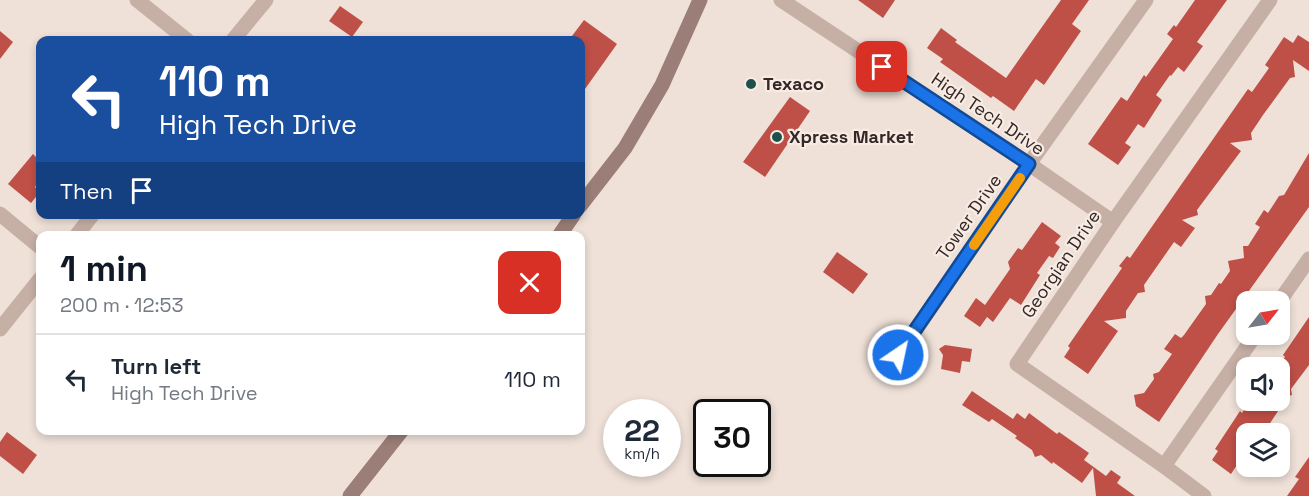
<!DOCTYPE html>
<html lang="en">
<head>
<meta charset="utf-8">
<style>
  body { margin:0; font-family:"Space Grotesk",sans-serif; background:#f2f2f3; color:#1f2937; height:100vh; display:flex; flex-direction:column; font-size:22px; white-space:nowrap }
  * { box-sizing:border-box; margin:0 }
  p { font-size:20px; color:#747a83 }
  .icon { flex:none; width:33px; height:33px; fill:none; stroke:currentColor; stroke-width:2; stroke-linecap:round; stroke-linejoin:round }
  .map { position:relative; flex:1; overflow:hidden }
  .side { position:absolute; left:36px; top:231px; width:549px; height:204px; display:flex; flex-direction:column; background:#fff; border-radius:12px; box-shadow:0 3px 9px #0003 }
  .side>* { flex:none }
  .guide { position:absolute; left:36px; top:36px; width:549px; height:183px; border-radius:12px; box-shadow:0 3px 9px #0003; background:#1a4fa0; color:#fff; overflow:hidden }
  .needle { width:39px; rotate:59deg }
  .buttons { position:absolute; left:1236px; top:291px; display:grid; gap:12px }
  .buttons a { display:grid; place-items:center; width:54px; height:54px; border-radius:12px; background:#fff; box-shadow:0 3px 9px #0003; font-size:30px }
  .speed { position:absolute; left:603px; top:399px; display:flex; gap:12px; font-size:30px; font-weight:700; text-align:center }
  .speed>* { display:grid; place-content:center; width:78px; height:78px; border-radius:50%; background:#fff; box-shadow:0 3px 9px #0003; line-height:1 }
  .speed small { font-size:15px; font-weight:400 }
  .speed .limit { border:3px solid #111; border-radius:9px; background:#fff; color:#111 }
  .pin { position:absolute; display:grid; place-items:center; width:51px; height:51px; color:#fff; margin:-26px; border-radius:12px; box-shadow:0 3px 9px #0006 }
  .me { position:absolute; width:66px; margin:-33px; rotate:34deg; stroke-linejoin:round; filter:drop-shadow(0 0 4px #0008) }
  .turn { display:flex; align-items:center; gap:21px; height:126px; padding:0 24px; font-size:27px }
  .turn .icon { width:78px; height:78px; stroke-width:2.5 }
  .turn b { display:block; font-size:42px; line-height:51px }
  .then { display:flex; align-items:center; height:57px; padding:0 24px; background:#0003; gap:12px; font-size:22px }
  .round { display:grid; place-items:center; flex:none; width:63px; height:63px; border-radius:12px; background:#f2f2f3 }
  .headline { display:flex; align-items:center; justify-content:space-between; height:102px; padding:0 24px }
  h1 { font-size:36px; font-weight:700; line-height:45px; color:#111827 }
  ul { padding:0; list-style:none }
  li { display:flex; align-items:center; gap:18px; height:90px; padding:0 24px; border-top:2px solid #e0e1e3 }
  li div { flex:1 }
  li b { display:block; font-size:22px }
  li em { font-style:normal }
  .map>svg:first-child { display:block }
  .building { fill:#bf5047 }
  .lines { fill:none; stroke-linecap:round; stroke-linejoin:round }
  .minor { stroke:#c6afa5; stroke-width:15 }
  .secondary { stroke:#9a7e77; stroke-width:15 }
  .route-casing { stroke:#114b97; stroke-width:15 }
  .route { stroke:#1a73e8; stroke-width:10 }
  .slow { stroke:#f59e0b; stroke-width:10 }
  .poi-dot { fill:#1e514c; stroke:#f7ebe4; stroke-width:2 }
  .labels { text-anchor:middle; stroke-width:4.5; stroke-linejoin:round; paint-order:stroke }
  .poi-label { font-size:18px; font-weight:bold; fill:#332826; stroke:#f7ebe4; text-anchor:start }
  .street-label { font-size:18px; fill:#332826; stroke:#f7ebe4 }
</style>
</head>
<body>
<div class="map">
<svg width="1309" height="496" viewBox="0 0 1309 496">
  <rect width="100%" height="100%" fill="#efe1d8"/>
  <!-- building -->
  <g class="building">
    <path d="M858,0H895L883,18Z"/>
    <path d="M1061,0H1089L1072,24L1081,31L1044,85L1036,79L1014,111L993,96L991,98L940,62L943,59L927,48L941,28L957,40L955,42L1006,78Z"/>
    <path d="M1195,0H1227L1197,42L1203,46L1184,72L1178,67L1171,76L1170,75L1156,95L1162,100L1144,128L1138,124L1125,143L1131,147L1118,165L1088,144L1121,97L1127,101L1144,75L1146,77L1173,39L1167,34L1174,25L1176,27Z"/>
    <path d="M340,6L363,22L352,37L329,21Z"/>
    <path d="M584,20L617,44L580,96V40H569Z"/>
    <path d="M0,31L13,42L0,59Z"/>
    <path d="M1298,35L1309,42V71L1293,60L1295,77L1290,78L1263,115L1251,133L1252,140L1230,143L1241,151L1197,210L1198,215L1182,220L1195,228L1181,247L1174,242L1144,285L1145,292L1138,293L1126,311V318L1104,321L1118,331L1088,374L1064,357L1070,348L1068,346L1122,268L1119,266L1127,256L1130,258L1248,89L1252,92L1269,68L1265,65L1284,37L1293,43Z"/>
    <path d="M790,97L810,111L765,177L743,162Z"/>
    <path d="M1309,153V207L1218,334L1159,422L1136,406L1134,395L1144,393L1154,379L1153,374L1159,372L1172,354L1164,349L1175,334L1181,338L1184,335L1206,304L1205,296L1211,295L1219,283L1221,284L1230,271L1228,261L1244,258L1243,246H1248L1260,227L1255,224L1264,210L1268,213L1279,196L1284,195Z"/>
    <path d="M33,154L40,161V181L35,187L40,192L31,203L8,184Z"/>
    <path d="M1042,222L1061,236L1055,243L1060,247L1053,258L1049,256L1037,273L1040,275L1021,305L1010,298L993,322L987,317L980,327L964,316L976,298L985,305L1010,269L1008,262L1018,248L1022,250Z"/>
    <path d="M837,252L868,274L853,294L823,272Z"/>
    <path d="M1309,317V365L1291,389L1292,395L1288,396L1263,434H1246V460L1239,462L1231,474L1212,460L1218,451L1215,449L1240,411L1242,413L1250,400H1280V364L1285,357L1283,355Z"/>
    <path d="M945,345L972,349L970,362L962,361L960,373L941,369L943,355L939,349Z"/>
    <path d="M972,391L1013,419L1017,413L1025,419L1029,413L1057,434L1059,432L1089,453L1084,460L1106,476L1111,470L1121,477L1117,483L1135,496H1096L1093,468L1082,483L1053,462L1052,464L1041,455L1035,457L1032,450L1015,438L1017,436L992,419L989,422L962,405Z"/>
    <path d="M7,432L37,455L23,474L0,456V442Z"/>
    <path d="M1309,457V496H1287L1299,479L1295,477Z"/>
  </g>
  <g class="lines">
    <!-- minor -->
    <g class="minor">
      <path d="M137,0L187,40"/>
      <path d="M781,0L1029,164L1113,222"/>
      <path d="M233,40L266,0"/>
      <path d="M0,214L40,247"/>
      <path d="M76,236L93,214"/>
      <path d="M1279,302L1309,259"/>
      <path d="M0,329L40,279"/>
      <path d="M889,369L1029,164L1146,0"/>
      <path d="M1164,466L1256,334"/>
      <path d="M1204,496L1164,466L1017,364L1113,222L1270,0"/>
    </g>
    <!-- secondary -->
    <g class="secondary">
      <path d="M580,206L625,148L662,85L700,0"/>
      <path d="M559,236L574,214"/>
      <path d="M350,496L402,430"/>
    </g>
  </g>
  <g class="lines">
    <defs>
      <path id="route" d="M882,67L1029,164L898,355"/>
    </defs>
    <!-- route casing -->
    <use href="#route" class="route-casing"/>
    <!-- route -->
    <use href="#route" class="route"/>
    <!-- slow -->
    <path class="slow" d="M974,245L1020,178"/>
  </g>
  <!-- markers -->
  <g class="poi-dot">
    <circle cx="751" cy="84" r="6"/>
    <circle cx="777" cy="137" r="6"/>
  </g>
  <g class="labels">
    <!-- poi labels -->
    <g class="poi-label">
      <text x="763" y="90">Texaco</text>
      <text x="789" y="143">Xpress Market</text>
    </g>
    <!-- street labels -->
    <g class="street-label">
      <text transform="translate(988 114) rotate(34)" y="6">High Tech Drive</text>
      <text transform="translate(969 217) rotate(-55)" y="6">Tower Drive</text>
      <text transform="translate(1061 264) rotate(-56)" y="6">Georgian Drive</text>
    </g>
  </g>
</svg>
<div class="buttons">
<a><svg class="needle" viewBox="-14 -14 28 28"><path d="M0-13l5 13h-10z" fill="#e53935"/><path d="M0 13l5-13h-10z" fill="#747a83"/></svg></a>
<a><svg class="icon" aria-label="sound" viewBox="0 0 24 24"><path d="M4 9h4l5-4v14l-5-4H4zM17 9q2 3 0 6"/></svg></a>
<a><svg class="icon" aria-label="layers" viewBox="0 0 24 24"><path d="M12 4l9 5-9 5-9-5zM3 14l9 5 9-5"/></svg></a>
</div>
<div class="speed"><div>22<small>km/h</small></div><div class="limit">30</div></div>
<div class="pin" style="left:882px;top:67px;background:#d93025"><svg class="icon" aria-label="arrive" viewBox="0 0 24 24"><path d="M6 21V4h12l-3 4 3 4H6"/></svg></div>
<svg class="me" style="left:898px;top:355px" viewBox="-20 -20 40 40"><circle r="17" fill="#1a73e8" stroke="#fff" stroke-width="3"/><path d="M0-11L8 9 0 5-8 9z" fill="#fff"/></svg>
<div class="guide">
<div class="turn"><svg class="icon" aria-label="left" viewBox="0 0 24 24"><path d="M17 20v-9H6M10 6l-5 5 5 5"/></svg><div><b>110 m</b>High Tech Drive</div></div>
<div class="then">Then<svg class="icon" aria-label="arrive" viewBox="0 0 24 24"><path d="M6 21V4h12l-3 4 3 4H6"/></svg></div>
</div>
<section class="side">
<div class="headline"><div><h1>1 min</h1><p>200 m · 12:53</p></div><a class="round" style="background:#d93025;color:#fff"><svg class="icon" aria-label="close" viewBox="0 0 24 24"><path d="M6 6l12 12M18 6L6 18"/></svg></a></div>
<ul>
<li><svg class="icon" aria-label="left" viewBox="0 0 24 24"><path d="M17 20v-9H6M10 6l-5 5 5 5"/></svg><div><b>Turn left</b><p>High Tech Drive</p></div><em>110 m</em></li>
</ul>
</section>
</div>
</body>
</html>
